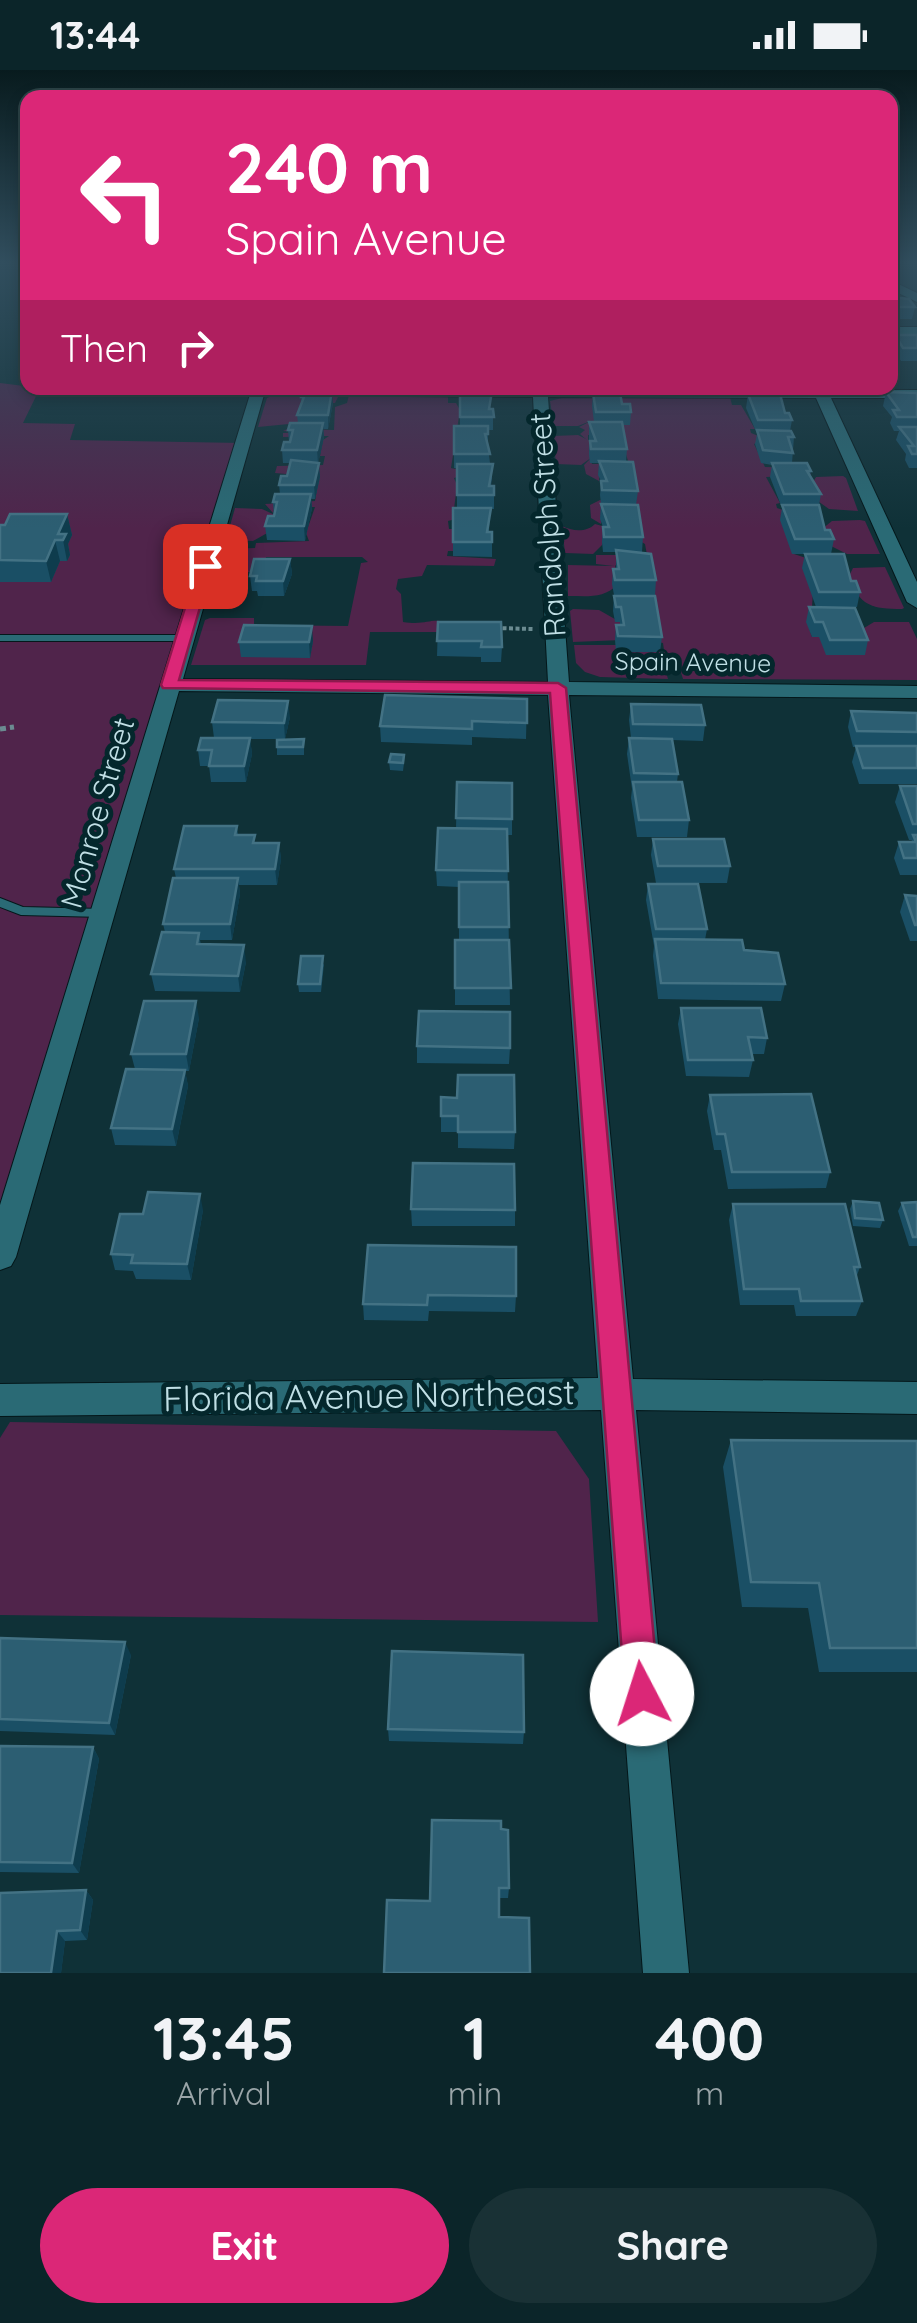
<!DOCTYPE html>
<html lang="en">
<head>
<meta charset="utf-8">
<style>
  body { margin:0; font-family:Quicksand,sans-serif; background:#193135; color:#f1f3f6; height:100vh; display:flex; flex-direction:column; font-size:38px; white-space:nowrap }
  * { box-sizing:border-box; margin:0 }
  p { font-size:32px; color:#9aa5a8 }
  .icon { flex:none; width:55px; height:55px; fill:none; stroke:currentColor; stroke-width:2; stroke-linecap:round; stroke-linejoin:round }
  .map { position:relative; height:1903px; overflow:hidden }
  .sheet { display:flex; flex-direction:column; background:#0b2529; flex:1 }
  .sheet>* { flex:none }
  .guide { position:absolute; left:20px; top:20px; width:878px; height:305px; border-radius:20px; box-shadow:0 5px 15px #0003,0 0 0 2px #2b4246; background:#db2777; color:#fff; overflow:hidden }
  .pin { position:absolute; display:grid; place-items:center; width:85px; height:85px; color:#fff; margin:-42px; border-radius:20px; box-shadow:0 5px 15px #0006 }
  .me { position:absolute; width:110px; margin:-55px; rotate:355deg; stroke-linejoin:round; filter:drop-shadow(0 0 8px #0008) }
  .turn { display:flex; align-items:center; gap:35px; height:210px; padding:0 40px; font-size:45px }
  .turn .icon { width:130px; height:130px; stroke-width:2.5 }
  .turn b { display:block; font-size:70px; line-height:85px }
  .then { display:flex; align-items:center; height:95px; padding:0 40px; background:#0003; gap:20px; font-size:38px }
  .eta { display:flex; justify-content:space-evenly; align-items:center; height:170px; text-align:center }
  .eta b { font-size:60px; font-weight:700; line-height:70px }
  .action { display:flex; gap:20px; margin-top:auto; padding:20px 40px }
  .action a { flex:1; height:115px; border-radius:60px; background:#db2777; color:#fff; font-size:40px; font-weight:700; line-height:115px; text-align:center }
  .action a+a { background:#193135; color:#f1f3f6 }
  .status { display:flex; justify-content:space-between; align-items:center; height:70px; padding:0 50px; background:#0b2529; direction:ltr }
  .status svg { height:28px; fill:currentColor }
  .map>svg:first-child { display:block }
  .green { fill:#50244b }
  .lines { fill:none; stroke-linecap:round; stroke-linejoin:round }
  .lane-casing { stroke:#04171a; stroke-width:2 }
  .street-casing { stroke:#04171a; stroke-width:2 }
  .path-far1 { stroke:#6b8b91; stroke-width:4; stroke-dasharray:4 2.5; stroke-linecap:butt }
  .path { stroke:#6b8b91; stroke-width:5; stroke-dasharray:6 4; stroke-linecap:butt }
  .lane { fill:#2a6a75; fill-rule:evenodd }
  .street { fill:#2a6a75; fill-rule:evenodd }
  .wall { fill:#1a4f65 }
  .shaded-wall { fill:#0e3c4d }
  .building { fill:#2c5e72; stroke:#437284; stroke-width:2.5 }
  .route { fill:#db2777; stroke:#8e194d; stroke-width:2.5 }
  .labels { text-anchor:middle; stroke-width:10; stroke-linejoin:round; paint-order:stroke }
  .far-street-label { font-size:25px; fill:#c0dfe5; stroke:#04272c }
  .street-label { font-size:30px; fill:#c0dfe5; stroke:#04272c }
  .near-street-label { font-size:35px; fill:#c0dfe5; stroke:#04272c }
</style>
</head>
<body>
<div class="status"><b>13:44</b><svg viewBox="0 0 49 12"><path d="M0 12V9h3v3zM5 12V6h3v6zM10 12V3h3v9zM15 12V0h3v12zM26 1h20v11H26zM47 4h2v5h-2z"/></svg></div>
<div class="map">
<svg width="917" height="1903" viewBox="0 0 917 1903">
  <rect width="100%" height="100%" fill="#0f3137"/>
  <!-- green -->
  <g class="green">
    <path d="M0,313L40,318L23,353L75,354L70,370L242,373L0,1187Z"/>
    <path d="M277,324L339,325L335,333H304L299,353L258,357L267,328Z"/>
    <path d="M349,325L448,326V333H456L460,340L451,398L473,403L454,408L457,415L454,439L467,446L448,451L449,459H453V481H448L447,486L496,489L494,496L427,495L422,506L398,509L396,519L401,524L403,552C434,557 432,541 463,562H370L366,595H191L205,550L210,548H254V555L348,556L361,493L368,492L362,487H266L261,502H217L224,479L255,478L256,473L309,471L306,463L315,437H275L273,443L265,434L315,431L319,407L275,403L277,396L323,395L325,386H320L323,370L329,366L283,367V363L313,362L283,361L298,354L297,359L334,360L335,337L347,333Z"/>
    <path d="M570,326L730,327L732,335H741L755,359H750L751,363L766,369L754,374L765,397L808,398L811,405L766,407L780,433L776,434L777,438L797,445L794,484L815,491L812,537L836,545L807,552L812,567L859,561L874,552H909L917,569V610L683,609L676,587H665L663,573L658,572L654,547L658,546L652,525L615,495L618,514C604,529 587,526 568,526V495L614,496L596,494V485H647L645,474L601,449V454L591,448L590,435L600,430L635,435L599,405V411L586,404L584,395L590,389L592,394H629L620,365H588V371L580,364L585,360L579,357L593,350L578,356H554L550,331Z"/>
    <path d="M578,365L594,373L595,385L581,395L556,394L553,366Z"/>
    <path d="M843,406L846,408L858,441L829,439L815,429L812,414L816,407Z"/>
    <path d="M235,438L262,439L275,445L269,462L253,471L226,470Z"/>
    <path d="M860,450L865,451L880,484H847L827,474L822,459L832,451Z"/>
    <path d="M595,454L606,457L602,475L593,484L565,483L562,456C572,461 586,463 595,454Z"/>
    <path d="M885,497L904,538L902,539C872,539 859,536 849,506L853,498Z"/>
    <path d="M573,539L599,540L620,552L622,570L573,572L570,541Z"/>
    <path d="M574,575H616L660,582L668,609L600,607L585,602L576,593Z"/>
    <path d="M10,1352L556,1361L589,1409L598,1552L0,1545V1368Z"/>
  </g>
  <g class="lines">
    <defs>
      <g id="lane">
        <path d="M0,565H183L188,568L183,571H0Z"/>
        <path d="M0,828L23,837L103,839L109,843L103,847L21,845L0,837Z"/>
      </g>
      <g id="street">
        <path d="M890,210L917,223V232L890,219Z"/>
        <rect x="890" y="257" width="27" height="8"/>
        <path d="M252,318L917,320V328H831L917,512V538L907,532L816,328L548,327L569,612L917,616V628L569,625L633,1309L917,1312V1344L636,1340L689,1903H643L601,1340L0,1346V1314L598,1308L548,625L179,621L16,1187L11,1196L0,1200V1135ZM264,325L533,327L548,612L183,609Z"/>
      </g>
    </defs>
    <!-- lane casing -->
    <use href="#lane" class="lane-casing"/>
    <!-- street casing -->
    <use href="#street" class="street-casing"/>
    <!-- path-far1 -->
    <path class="path-far1" d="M496,558L533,559"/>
    <!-- path -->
    <path class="path" d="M0,659L14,657"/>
    <!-- lane -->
    <use href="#lane" class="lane"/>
    <!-- street -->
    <use href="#street" class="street"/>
  </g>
  <!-- wall -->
  <g class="wall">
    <path d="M890,227L915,237L912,249H890Z"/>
    <path d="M895,265H917V291H901L893,278Z"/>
    <path d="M460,321L493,339V360H488V378L492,408L491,416L494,425V439H490L489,462H492V487L453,486V438H457V398H454V356H460Z"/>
    <path d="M886,322L917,323V398H909L905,390L906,384L896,370L899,361H894L890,353L892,347L883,336Z"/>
    <path d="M593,323L622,334L631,342L630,355H623L627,379L626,392L638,421L636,435L643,467L642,482L656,510L655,525H614L612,514L613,499H616V482H603L602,472L603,457L600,449L601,434L600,425L601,411L598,405L599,393H590L589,385V352H594L592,336Z"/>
    <path d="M748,324L785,343L792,350L790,361L794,367L792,393L811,401L810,406L821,424L819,435L825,460L834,469L831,484L860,522L857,537H816L802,498L805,484H792L780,450L782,438L770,407L772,395L761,393L755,374L757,364L746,338Z"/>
    <path d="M301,327L333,333L328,359H323L324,367L318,393L320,407L315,429H311L312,438L305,471L267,470L265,456L274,446L273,432L280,424L279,415L287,406L290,393H283L282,380L289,372L288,360L298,353L297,345L301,334Z"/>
    <path d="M67,444L72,465L68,474L70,485L67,491H60L51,512H0V455Z"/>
    <path d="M290,489L292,504L284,526H258L257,521H252L250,506Z"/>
    <path d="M614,526L662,567L660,582H616L615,570L616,555H620V552H615L613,541Z"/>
    <path d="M809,537L868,570L865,585H826L819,567H812L806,552Z"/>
    <path d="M438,552L502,577L501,592H481V587L437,586Z"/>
    <path d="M313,571L310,588L241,587L239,572Z"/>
    <path d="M527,629L526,669L472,667V675L381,672L380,656Z"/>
    <path d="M631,634L705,655L703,671L672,670L678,704L677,712L689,750L687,767H637L631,728L632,719L627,684L629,668H631L629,650Z"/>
    <path d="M851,641L917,643V714H859L852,692L856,677H853L848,657Z"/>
    <path d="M290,647L285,669H250L252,684L246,712H211L209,696H200L198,680L214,668L212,652Z"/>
    <path d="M304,669V685H277V677Z"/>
    <path d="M389,692L404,693L403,701L390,700Z"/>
    <path d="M457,712L512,713V765H507L510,935H455V870H459V817L437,816L436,800L456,758Z"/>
    <path d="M900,716H917V805H900L894,788L899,772H911L912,770H909L895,732Z"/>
    <path d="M237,756L238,765L256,773H279L281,789L277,815H239L240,824L232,870H200L201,875L246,892L240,922L155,921L151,904L165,862L163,854L176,808L174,799Z"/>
    <path d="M653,769L730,796L727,813H656L651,785Z"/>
    <path d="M648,814L707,859L705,870L744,880L785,914L781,931L658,929L653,886L654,876L646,830Z"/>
    <path d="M905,825L917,826V871H910L900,842Z"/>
    <path d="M324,894L321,922H299L298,914Z"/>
    <path d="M681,938L767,968L764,984H751L753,990L749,1007L686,1006L678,954Z"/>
    <path d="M199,948L189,1001H185L188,1016L176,1076L115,1075L111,1058L135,999L131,984Z"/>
    <path d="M417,976L510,978L509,994L417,993Z"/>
    <path d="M710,1025L830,1102L826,1118L728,1119L721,1080H714L707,1041Z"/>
    <path d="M441,1027L457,1028L515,1062L514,1079L458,1078V1062H441Z"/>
    <path d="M853,1131L883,1150L880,1158L853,1156L850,1139Z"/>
    <path d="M917,1132V1176H909L898,1141L902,1133Z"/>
    <path d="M733,1134L860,1197L856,1208L862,1231L856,1246H796L794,1235H740L729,1150Z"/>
    <path d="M411,1139L515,1140V1156H412Z"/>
    <path d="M203,1140L191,1210L136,1209L133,1201L115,1200L111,1184L143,1144Z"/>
    <path d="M368,1175L516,1226L515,1242L429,1241L428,1251L364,1250L363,1234Z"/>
    <path d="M731,1370L917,1371V1602H819L808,1538L742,1537L723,1397Z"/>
    <path d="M0,1568L131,1585L115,1665L0,1661Z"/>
    <path d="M388,1659L524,1662L523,1674L389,1671Z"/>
    <path d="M0,1676L93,1677L99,1689L79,1803L0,1802Z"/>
    <path d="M432,1750L509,1818L508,1828H499V1847L430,1831Z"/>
    <path d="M86,1820L93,1830L87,1870L65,1871L61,1903H0Z"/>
  </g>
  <!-- shaded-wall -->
  <g class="shaded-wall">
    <path d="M332,320L333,333L328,359V345Z"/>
    <path d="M323,353L324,367L318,394L317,380Z"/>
    <path d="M319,393L320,407L315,429L314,415Z"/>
    <path d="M311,424L312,438L305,471L304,456Z"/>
    <path d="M67,444L72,465L68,474L70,485L67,491L63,470L58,464Z"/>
    <path d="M55,470L60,491L51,512L46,491Z"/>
    <path d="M290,489L292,504L284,526L283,511Z"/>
    <path d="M312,556L313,571L310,588L309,572Z"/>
    <path d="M288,631L290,647L285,669L284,653Z"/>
    <path d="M250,668L252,684L246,712L244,696Z"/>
    <path d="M279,773L281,789L277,815L275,799Z"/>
    <path d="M238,808L240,824L232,870L230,854Z"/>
    <path d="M244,875L246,892L240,922L238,906Z"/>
    <path d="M196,931L199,948L189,1001L186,984Z"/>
    <path d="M185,1000L188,1016L176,1076L172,1059Z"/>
    <path d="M200,1124L203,1140L191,1210L187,1194Z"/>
    <path d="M125,1572L131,1585L115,1665L109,1653Z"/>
    <path d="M93,1677L99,1689L79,1803L72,1793Z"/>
    <path d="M86,1820L93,1830L87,1870L80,1860Z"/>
    <path d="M57,1861L65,1871L61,1903H51Z"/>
  </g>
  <!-- building -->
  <g class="building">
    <path d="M890,227L909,229L915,237H890Z"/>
    <path d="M895,265H917V278H903Z"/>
    <path d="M302,320H332L328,345H297L304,327H301Z"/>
    <path d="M460,321H492L489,339H493L494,347H460Z"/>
    <path d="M886,322L917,323V347H897L893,340H899Z"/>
    <path d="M593,323H620L622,334H630L631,342H596Z"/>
    <path d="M748,324H780L785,343H789L792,350H758Z"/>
    <path d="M589,352H622L627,379H591L590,371H596Z"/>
    <path d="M290,353H323L317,380H282L284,372H290L293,360H288Z"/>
    <path d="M454,356H488V364H485L490,384H454Z"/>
    <path d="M899,357H917V384H912L908,376H914Z"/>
    <path d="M757,360L791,361L794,367H788L793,383L763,380Z"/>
    <path d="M291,390L319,393L314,415H279L281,406H287Z"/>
    <path d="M599,391L633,392L638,421L602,420L601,411H607Z"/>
    <path d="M772,393H807L811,401H807L821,424H784Z"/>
    <path d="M457,394H493L489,416H494V425H457Z"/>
    <path d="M275,424H311L304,456H265L268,446H274L277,432H273Z"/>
    <path d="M601,434L638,435L643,467H604L603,457H609Z"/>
    <path d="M782,435H819L825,460H830L834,469H795Z"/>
    <path d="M453,438H491L487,462H492V472H453Z"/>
    <path d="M10,444H67L58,464H66L63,470H55L46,491L0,490V455H5Z"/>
    <path d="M616,480L651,484L656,510H615L613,499H619Z"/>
    <path d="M805,484H844L851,511H856L860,522H819Z"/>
    <path d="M254,489H290L283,511H256L257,506H250Z"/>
    <path d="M614,526H655L662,567L618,566L616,555H624L621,537H616Z"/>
    <path d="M809,537L855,538L868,570H830L823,552H815Z"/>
    <path d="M438,552H501L502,577H481L482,571H437Z"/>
    <path d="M244,555L312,556L309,572H239Z"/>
    <path d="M385,625L527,629V653L472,651V659L380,656Z"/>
    <path d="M218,630L288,631L284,653L212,652Z"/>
    <path d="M631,634L701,635L705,655L633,654Z"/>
    <path d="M851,641L917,643V662L857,661Z"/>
    <path d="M201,668H250L244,696H209L212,680H198Z"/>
    <path d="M629,668L672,669L678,704L634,703Z"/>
    <path d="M304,669L303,677H277V670Z"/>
    <path d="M856,676H917V698H863Z"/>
    <path d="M391,684L404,685L403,693L389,692Z"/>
    <path d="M457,712L512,713V749L456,748Z"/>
    <path d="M633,712H682L689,750H639Z"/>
    <path d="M900,716H917V754H913Z"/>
    <path d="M184,756H237L235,765H255L253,773H279L275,799H174Z"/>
    <path d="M438,758L507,759L508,801L436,800Z"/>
    <path d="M913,765H917V788H904L899,772H916Z"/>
    <path d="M653,769H724L730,796H658Z"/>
    <path d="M173,808H238L230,854H163Z"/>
    <path d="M459,812H508L509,857H459Z"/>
    <path d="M648,814H698L707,859H656Z"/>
    <path d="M905,825L917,826V855H915Z"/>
    <path d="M162,862L199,863L197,874L244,875L238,906L151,904Z"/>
    <path d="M655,869L742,870L744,880L778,883L785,914L661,913Z"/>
    <path d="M455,870H509L511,918H455Z"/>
    <path d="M301,886H323L320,914H298Z"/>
    <path d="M144,931H196L186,984H131Z"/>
    <path d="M681,938H761L767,968L748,967L753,990H688Z"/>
    <path d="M419,941L510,942V978L417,976Z"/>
    <path d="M126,999L185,1000L172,1059L111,1058Z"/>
    <path d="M458,1005H514L515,1062H458V1046H441V1027L457,1028Z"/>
    <path d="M811,1024L830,1102H732L725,1064H717L710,1025Z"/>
    <path d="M413,1093L514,1094L515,1140L411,1139Z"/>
    <path d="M148,1122L200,1124L187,1194L131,1193L133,1185L111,1184L120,1144H143Z"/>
    <path d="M853,1131L879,1133L883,1150L855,1148Z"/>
    <path d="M917,1132V1167H913L902,1133Z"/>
    <path d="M733,1134H845L860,1197H854L862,1231H801L799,1219H744Z"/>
    <path d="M368,1175L516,1177V1226L428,1225L427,1235L363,1234Z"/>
    <path d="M731,1370L917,1371V1578H830L819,1513L751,1512Z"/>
    <path d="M0,1568L125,1572L109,1653L0,1649Z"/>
    <path d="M392,1581L523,1585L524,1662L388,1659Z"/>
    <path d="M0,1676L93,1677L72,1793L0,1792Z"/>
    <path d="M432,1750L501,1751V1759L508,1760L509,1818H499V1847L529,1848L530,1903H384L387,1830L430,1831Z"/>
    <path d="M86,1820L80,1860L57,1861L51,1903H0V1823Z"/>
  </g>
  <!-- sky -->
  <linearGradient id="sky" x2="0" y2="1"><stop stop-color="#081b1e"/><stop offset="0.42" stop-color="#314e5e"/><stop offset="1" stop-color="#314e5e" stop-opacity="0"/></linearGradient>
  <rect width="917" height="459" fill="url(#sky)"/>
  <!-- route -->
  <path class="route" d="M199,493L212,496L179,610L558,613L566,618L659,1624L654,1636L642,1641L630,1636L625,1624L550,623L163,618L161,615Z"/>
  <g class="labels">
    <!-- far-street labels -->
    <g class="far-street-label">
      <text transform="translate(693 592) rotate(1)" y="9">Spain Avenue</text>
    </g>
    <!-- street labels -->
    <g class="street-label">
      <text transform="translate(548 455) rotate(-94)" y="10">Randolph Street</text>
      <text transform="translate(98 743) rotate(-74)" y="10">Monroe Street</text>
    </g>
    <!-- near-street labels -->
    <g class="near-street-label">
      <text transform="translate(369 1326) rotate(-1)" y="12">Florida Avenue Northeast</text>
    </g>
  </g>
</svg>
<div class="pin" style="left:205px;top:496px;background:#d93025"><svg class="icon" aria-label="arrive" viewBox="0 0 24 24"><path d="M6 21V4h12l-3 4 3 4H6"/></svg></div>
<svg class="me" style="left:642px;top:1624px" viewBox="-20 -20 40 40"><circle r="19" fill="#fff"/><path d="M0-13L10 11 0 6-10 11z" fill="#db2777"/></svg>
<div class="guide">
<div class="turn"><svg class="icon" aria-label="left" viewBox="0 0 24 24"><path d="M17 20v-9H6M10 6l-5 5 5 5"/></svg><div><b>240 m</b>Spain Avenue</div></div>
<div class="then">Then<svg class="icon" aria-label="right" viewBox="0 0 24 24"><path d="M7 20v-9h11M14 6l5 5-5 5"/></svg></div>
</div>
</div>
<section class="sheet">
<div class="eta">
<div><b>13:45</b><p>Arrival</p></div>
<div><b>1</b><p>min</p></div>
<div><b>400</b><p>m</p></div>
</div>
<div class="action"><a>Exit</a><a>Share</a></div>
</section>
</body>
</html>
